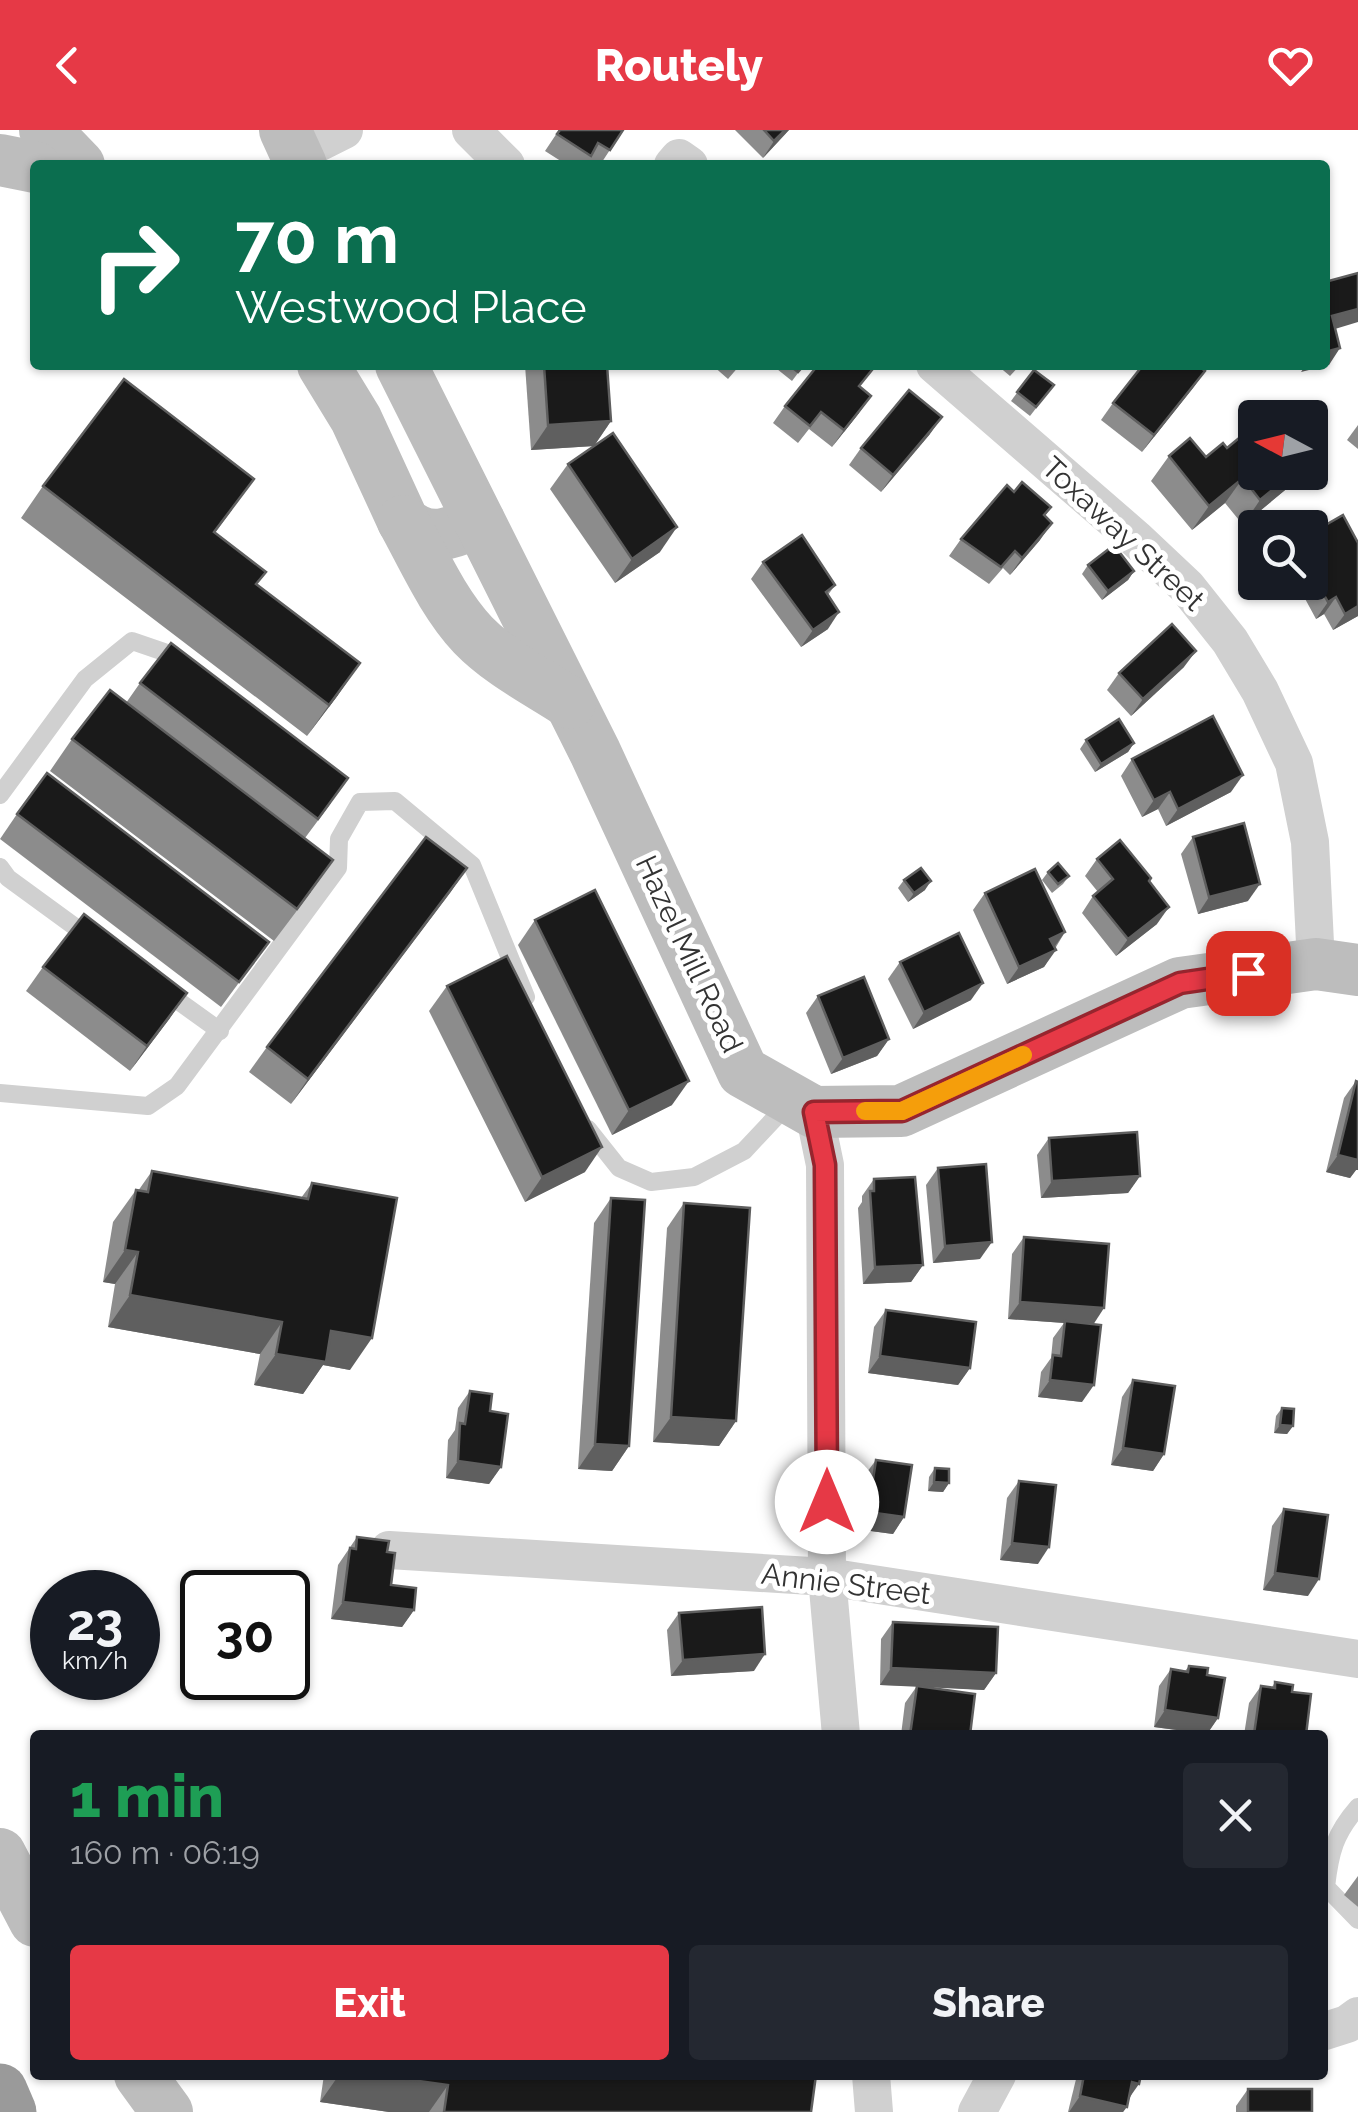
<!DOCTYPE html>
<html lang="en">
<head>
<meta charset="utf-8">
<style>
  body { margin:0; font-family:Raleway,sans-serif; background:#242831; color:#f1f3f6; height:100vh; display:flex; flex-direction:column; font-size:38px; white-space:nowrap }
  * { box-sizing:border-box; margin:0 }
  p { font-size:32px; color:#9ea1a6 }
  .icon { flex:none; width:55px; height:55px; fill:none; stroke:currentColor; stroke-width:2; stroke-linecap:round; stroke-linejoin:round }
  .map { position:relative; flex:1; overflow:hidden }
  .side { position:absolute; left:30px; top:1600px; width:1298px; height:350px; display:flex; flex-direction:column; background:#171b24; border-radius:10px; box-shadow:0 2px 8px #0004 }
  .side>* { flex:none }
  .top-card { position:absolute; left:30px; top:30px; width:1300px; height:210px; border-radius:10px; box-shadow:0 2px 8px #0004; background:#0b6e4f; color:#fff; overflow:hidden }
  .needle { width:65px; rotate:277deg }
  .tools { position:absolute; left:1238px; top:270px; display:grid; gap:20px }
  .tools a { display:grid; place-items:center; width:90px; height:90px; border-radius:10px; background:#171b24; box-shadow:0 2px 8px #0004; font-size:50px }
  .speed { position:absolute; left:30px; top:1440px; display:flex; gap:20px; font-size:50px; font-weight:700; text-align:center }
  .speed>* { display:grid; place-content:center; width:130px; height:130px; border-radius:50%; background:#171b24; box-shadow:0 2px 8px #0004; line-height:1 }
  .speed small { font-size:25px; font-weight:400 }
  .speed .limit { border:5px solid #111; border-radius:15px; background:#fff; color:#111 }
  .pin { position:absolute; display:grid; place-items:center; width:85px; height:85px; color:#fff; margin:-42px; border-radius:20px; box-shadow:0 5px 15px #0006 }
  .me { position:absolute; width:110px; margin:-55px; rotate:0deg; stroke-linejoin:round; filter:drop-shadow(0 0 8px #0008) }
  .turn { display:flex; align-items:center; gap:35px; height:210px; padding:0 40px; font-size:45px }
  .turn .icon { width:130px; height:130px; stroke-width:2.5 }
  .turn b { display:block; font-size:70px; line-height:85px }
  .round { display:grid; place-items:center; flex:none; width:105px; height:105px; border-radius:10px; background:#242831 }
  .head { display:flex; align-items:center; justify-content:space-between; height:170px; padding:0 40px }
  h1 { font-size:60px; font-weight:800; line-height:75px; color:#1e9e55 }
  .action { display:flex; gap:20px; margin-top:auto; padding:20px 40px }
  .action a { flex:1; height:115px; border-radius:10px; background:#e63946; color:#fff; font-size:40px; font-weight:800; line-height:115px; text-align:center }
  .action a+a { background:#242831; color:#f1f3f6 }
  header { display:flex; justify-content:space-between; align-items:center; height:130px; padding:0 40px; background:#e63946; color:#fff; font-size:45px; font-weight:800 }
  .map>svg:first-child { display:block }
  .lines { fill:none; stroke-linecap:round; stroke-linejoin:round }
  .lane { stroke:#d0d0d0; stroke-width:18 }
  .street { stroke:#d0d0d0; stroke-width:38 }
  .secondary { stroke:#bdbdbd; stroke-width:52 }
  .highway { stroke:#9a9a9a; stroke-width:55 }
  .wall { fill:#8c8c8c }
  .shaded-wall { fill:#5f5f5f }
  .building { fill:#1a1a1a; stroke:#5f5f5f; stroke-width:2.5 }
  .route-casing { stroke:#96252e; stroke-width:25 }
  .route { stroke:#e63946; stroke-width:18 }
  .slow { stroke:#f59e0b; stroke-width:18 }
  .labels { text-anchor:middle; stroke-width:10; stroke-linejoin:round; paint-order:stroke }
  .street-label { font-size:30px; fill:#333; stroke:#fff }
</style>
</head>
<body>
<header><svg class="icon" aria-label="back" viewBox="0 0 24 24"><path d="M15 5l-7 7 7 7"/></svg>Routely<svg class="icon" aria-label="heart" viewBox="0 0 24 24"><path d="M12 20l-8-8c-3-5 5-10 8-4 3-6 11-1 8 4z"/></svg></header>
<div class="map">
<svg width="1358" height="1982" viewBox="0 0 1358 1982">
  <rect width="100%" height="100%" fill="#fff"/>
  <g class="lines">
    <!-- lane -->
    <g class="lane">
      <path d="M0,665L85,549L132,511L167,523L181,534"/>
      <path d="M0,737L8,748L93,810"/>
      <path d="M163,860L220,901"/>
      <path d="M0,963L148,976L177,956L338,738L339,709L360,672L395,671L472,735L526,867"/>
      <path d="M588,999L619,1038L651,1052L694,1047L744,1021L788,974"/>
      <path d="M1358,1677C1335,1703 1330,1722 1326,1757L1358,1790"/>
    </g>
    <!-- street -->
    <g class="street">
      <path d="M471,0L506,35"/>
      <path d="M296,24L344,0"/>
      <path d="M673,35L679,28L689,35"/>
      <path d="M935,235L1136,409L1187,457L1230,511L1260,561L1294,633L1310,712L1316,834"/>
      <path d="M814,982L825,1035L827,1447L841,1605"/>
      <path d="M389,1420L827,1447L1358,1529"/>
      <path d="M1322,1902L1347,1894L1358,1886"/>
      <path d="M871,1945L874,1982"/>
      <path d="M977,1982L997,1945"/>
    </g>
    <!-- secondary -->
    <g class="secondary">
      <path d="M45,0L79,35"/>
      <path d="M285,0L301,35"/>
      <path d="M0,30L35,37"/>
      <path d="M323,235L356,289L403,391C428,415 453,403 479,391"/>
      <path d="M401,235L595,622L743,942L814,982L901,981L1180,853L1316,834L1358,840"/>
      <path d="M403,391C424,429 443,473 473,505C500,533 538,552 570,573"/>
      <path d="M0,1724L35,1791"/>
      <path d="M140,1945L167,1982"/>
    </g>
    <!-- highway -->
    <path class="highway" d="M0,1961L9,1982"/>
  </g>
  <!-- wall -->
  <g class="wall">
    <path d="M559,0H623L600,35H595L588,30L584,35H567L545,21Z"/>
    <path d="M735,0H789L763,28Z"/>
    <path d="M525,235H607L611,291L594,316L531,320Z"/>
    <path d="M712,235H740L728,249Z"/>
    <path d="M779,235H804L792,251L777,239Z"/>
    <path d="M997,235H1020L1010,246Z"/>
    <path d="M1034,240L1054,255L1030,286L1011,271Z"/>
    <path d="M1205,241L1142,322L1101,290L1113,273Z"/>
    <path d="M860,257L859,283L832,317L809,299L798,313L773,293L785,276Z"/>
    <path d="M1358,295V319L1347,310Z"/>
    <path d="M930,304L881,362L849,335L861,318Z"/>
    <path d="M1169,326L1206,327L1255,342H1302L1296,351L1243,395L1225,373L1192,400L1151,351Z"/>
    <path d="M568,334L660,422L615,453L550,359Z"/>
    <path d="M43,356L232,380L215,403L257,454L338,565L307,606L21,388Z"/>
    <path d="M1014,362L1051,377L1045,386L1040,410L1010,445L1003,438L989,454L949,426L961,409Z"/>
    <path d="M1310,404L1358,486L1333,500L1324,484L1316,489L1296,452H1310Z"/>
    <path d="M763,432L835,455L828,465V499L801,517L751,449Z"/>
    <path d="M1088,435L1134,441L1128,450L1102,470L1082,444Z"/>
    <path d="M1184,537L1131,586L1107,560L1119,543Z"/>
    <path d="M140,553L331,673L305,708L311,762L274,811L50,641L72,609L126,573Z"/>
    <path d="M1086,610L1134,613L1128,622L1095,642L1080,619Z"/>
    <path d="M1132,629L1231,662L1166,696L1158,679L1142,687L1121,646Z"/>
    <path d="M17,684L269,812L221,877L0,709Z"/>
    <path d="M1193,707L1248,771L1198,784L1181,724Z"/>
    <path d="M1097,729L1149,751L1157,794L1116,826L1082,783L1093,766L1098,762L1085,746Z"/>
    <path d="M467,738L291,974L249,942L267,917Z"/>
    <path d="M1048,742L1069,746L1063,754L1052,763L1042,750Z"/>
    <path d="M904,750L925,760L908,772L898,758Z"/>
    <path d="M985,763L1065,802L1044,837L1007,854L973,780Z"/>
    <path d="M535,790L672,975L612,1005L518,815Z"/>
    <path d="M900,832L971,870L913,899L888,849Z"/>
    <path d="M43,837L170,888L130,941L26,861Z"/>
    <path d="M447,856L585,1042L525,1072L429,881Z"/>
    <path d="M818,866L889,909L877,926L831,944L806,883Z"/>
    <path d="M1356,951L1358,952V1040H1356L1350,1048L1326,1042L1344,968Z"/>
    <path d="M1049,1008L1140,1046L1128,1063L1041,1068L1037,1025Z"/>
    <path d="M938,1038L980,1129L933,1133L926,1055Z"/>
    <path d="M152,1041L301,1068L312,1053L350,1240L323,1235L303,1264L254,1255L260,1224L108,1197L115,1154L103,1152L113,1092L136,1060L138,1061Z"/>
    <path d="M874,1049L923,1135L911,1152L863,1154L858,1078L862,1072V1066Z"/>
    <path d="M611,1068L629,1316L612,1341L578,1339L594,1093Z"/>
    <path d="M684,1073L736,1291L719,1316L653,1312L667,1098Z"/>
    <path d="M1024,1107L1093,1194L1082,1272L1038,1267L1041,1242L1051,1228L1053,1208L1064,1193L1008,1189L1012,1124Z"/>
    <path d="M886,1180L970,1238L958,1255L868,1243L874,1197Z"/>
    <path d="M1133,1250L1164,1324L1153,1341L1111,1335L1122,1267Z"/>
    <path d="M470,1261L490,1281L501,1337L489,1354L446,1348L448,1310L455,1300L458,1278Z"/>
    <path d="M1282,1278L1293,1296L1287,1304L1274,1303L1276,1286Z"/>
    <path d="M876,1330L904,1387L893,1404L856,1399L864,1346Z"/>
    <path d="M935,1338L949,1353L943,1362L928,1361L929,1347Z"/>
    <path d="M1019,1351L1038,1434L1000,1430L1007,1368Z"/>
    <path d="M1284,1379L1308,1466L1263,1460L1272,1396Z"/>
    <path d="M357,1407L387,1422L391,1455L414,1480L402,1497L331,1489L338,1435Z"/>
    <path d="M679,1483L754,1541L671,1546L667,1500Z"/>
    <path d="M893,1492L996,1543L984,1560L921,1556L970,1605H901L905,1573L917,1556L880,1555L881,1509Z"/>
    <path d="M1189,1536L1207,1545L1218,1588L1207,1604L1154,1597L1159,1556L1171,1539L1185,1541Z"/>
    <path d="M1275,1552L1292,1562L1306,1605H1244L1249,1573L1261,1556L1272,1557Z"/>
    <path d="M1358,1746V1777L1344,1765Z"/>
    <path d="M324,1945H816L811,1982H389L320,1972Z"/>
    <path d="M1077,1945H1141L1123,1982H1068Z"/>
    <path d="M1248,1959L1312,1982H1236V1976Z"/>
  </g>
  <!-- shaded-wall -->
  <g class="shaded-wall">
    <path d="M785,0H789L763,28L774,11Z"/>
    <path d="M1358,179V192L1325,202L1332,186Z"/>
    <path d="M1340,218L1329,235L1301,242L1306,235H1325V222Z"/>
    <path d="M1205,241L1193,258L1142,322L1154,305Z"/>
    <path d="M871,266L859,283L832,317L844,300Z"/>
    <path d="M942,287L930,304L881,362L893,345Z"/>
    <path d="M611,291L594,316L531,320L548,295Z"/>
    <path d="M1294,342H1302L1296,351L1243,395L1260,370Z"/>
    <path d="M1243,348L1225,373L1192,400L1209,376Z"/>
    <path d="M1052,393L1040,410L1010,445L1022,428Z"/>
    <path d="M677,397L660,422L615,453L632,429Z"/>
    <path d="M1134,441L1128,450L1102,470L1108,461Z"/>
    <path d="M1336,467L1324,484L1316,489L1328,472Z"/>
    <path d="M1358,476V486L1333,500L1345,484Z"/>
    <path d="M839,482L828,499L801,517L813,500Z"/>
    <path d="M1196,521L1184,537L1131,586L1143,569Z"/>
    <path d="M360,533L338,565L307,606L329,575Z"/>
    <path d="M1134,613L1128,622L1095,642L1101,634Z"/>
    <path d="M1243,645L1231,662L1166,696L1178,679Z"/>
    <path d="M1170,662L1158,679L1142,687L1154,670Z"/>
    <path d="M467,738L450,763L291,974L308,949Z"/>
    <path d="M931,751L925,760L908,772L914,763Z"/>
    <path d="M1260,754L1248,771L1198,784L1209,767Z"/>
    <path d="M1169,777L1157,794L1116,826L1128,809Z"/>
    <path d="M1065,802L1053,819L1050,809Z"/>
    <path d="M1056,820L1044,837L1007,854L1019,837Z"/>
    <path d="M983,853L971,870L913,899L924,882Z"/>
    <path d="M187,863L170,888L130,941L147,916Z"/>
    <path d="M889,909L877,926L831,944L843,928Z"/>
    <path d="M689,951L672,975L612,1005L629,980Z"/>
    <path d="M602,1017L585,1042L525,1072L542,1047Z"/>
    <path d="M1338,1025L1358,1030V1040H1356L1350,1048L1326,1042Z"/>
    <path d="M1140,1046L1128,1063L1041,1068L1052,1051Z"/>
    <path d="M992,1112L980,1129L933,1133L945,1116Z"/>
    <path d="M125,1120L138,1122L115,1154L103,1152Z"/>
    <path d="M923,1135L911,1152L863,1154L875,1137Z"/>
    <path d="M130,1165L282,1192L260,1224L108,1197Z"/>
    <path d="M1020,1172L1104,1178L1093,1195L1008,1189Z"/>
    <path d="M331,1201L372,1208L350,1240L323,1235L303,1264L254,1255L276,1224Z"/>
    <path d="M880,1226L970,1238L958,1255L868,1243Z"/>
    <path d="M1050,1250L1094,1255L1082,1272L1038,1267Z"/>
    <path d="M671,1287L736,1291L719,1316L653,1312Z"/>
    <path d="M1280,1295L1293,1296L1287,1304L1274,1303Z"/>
    <path d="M595,1314L629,1316L612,1341L578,1339Z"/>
    <path d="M1123,1318L1164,1324L1153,1341L1111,1335Z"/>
    <path d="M458,1331L501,1337L489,1354L446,1348Z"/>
    <path d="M934,1352L949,1353L943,1362L928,1361Z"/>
    <path d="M868,1382L904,1387L893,1404L856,1399Z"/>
    <path d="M1012,1413L1049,1417L1038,1434L1000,1430Z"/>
    <path d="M1275,1443L1319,1449L1308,1466L1263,1460Z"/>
    <path d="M343,1472L414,1480L402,1497L331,1489Z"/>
    <path d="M765,1524L754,1541L671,1546L683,1530Z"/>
    <path d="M891,1538L996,1543L984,1560L880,1555Z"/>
    <path d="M1165,1580L1218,1588L1207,1604L1154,1597Z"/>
    <path d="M339,1945H376L448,1955L429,1982H389L320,1972Z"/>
    <path d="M1132,1952L1139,1954L1127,1971Z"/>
    <path d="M1080,1966L1127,1977L1123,1982H1069Z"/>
  </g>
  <!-- building -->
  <g class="building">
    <path d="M560,0H623L610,20L598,13L591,26L557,4Z"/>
    <path d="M764,0H785L774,11Z"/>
    <path d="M1358,143V179L1332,186L1340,218L1325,222V152Z"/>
    <path d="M544,235H607L611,291L548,295Z"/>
    <path d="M789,235H804L798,242Z"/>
    <path d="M818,235H876L859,256L871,266L844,300L821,282L810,296L785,276Z"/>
    <path d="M1143,235H1198L1205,241L1154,305L1113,273Z"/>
    <path d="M1034,240L1054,255L1036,277L1017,262Z"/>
    <path d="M124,249L254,349L214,402L266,442L256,454L360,533L329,575L43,356Z"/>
    <path d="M909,260L942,287L893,345L861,318Z"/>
    <path d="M1274,279L1281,288H1264Z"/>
    <path d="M1255,295V342H1294L1260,370L1243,348L1209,376L1169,326L1190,308L1206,327L1223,313L1227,318Z"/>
    <path d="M613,303L677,397L632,429L568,334Z"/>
    <path d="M1022,352L1051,377L1044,385L1052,393L1022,428L1015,421L1001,437L961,409L1007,355L1014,362Z"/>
    <path d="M1343,385L1358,413V476L1345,484L1336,467L1328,472L1310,440V404Z"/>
    <path d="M802,405L835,455L826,462L839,482L813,500L763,432Z"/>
    <path d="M1114,415L1134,441L1108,461L1088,435Z"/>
    <path d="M1172,494L1196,521L1143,569L1119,543Z"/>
    <path d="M171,513L348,648L318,689L140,553Z"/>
    <path d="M110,560L333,730L297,779L72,609Z"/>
    <path d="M1213,586L1243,645L1178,679L1170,662L1154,670L1132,629Z"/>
    <path d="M1119,589L1134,613L1101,634L1086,610Z"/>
    <path d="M47,643L269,812L239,852L17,684Z"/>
    <path d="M1244,693L1260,754L1209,767L1193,707Z"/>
    <path d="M426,707L467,738L308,949L267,917Z"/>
    <path d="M1120,710L1151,748L1149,751L1169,777L1128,809L1093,766L1113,749L1097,729Z"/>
    <path d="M1058,733L1069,746L1058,754L1048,742Z"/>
    <path d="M921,738L931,751L914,763L904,750Z"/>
    <path d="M1035,739L1065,802L1050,809L1056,820L1019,837L985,763Z"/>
    <path d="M595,760L689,951L629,980L535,790Z"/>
    <path d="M84,784L187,863L147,916L43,837Z"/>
    <path d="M959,803L983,853L924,882L900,832Z"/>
    <path d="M507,826L602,1017L542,1047L447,856Z"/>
    <path d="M864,847L889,909L843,928L818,866Z"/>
    <path d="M1356,951L1358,952V1030L1338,1025Z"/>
    <path d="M1137,1002L1140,1046L1052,1051L1049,1008Z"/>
    <path d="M986,1034L992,1112L945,1116L938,1038Z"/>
    <path d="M152,1041L308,1069L312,1053L397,1068L372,1208L331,1201L326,1232L276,1224L282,1192L130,1165L138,1122L125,1120L136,1060L148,1062Z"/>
    <path d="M915,1047L923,1135L875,1137L870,1061H874V1049Z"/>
    <path d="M611,1068L645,1070L629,1316L595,1314Z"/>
    <path d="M684,1073L750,1078L736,1291L671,1287Z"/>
    <path d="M1024,1107L1109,1114L1104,1178L1020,1172Z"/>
    <path d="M886,1180L976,1192L970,1238L880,1226Z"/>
    <path d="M1065,1191L1101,1195L1094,1255L1050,1250L1053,1225L1061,1226Z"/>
    <path d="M1133,1250L1175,1256L1164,1324L1123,1318Z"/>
    <path d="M470,1261L492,1264L490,1281L508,1284L501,1337L458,1331L460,1293L465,1294Z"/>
    <path d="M1282,1278L1294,1279L1293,1296L1280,1295Z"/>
    <path d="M876,1330L912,1335L904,1387L868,1382Z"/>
    <path d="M935,1338L949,1339V1353L934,1352Z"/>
    <path d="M1019,1351L1056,1355L1049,1417L1012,1413Z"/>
    <path d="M1284,1379L1328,1385L1319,1449L1275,1443Z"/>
    <path d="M357,1407L389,1411L387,1422L395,1423L391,1455L416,1458L414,1480L343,1472L350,1418L356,1419Z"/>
    <path d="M762,1477L765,1524L683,1530L679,1483Z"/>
    <path d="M893,1492L998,1497L996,1543L891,1538Z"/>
    <path d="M1189,1536L1208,1538L1207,1545L1225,1548L1218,1588L1165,1580L1171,1539L1188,1542Z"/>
    <path d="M1275,1552L1293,1555L1292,1562L1311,1564L1306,1605L1254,1604L1261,1556L1275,1558Z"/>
    <path d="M917,1556L975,1564L970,1605H910Z"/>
    <path d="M376,1945H816L811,1982H444L448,1955Z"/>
    <path d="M1084,1945H1141L1139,1954L1132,1952L1127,1977L1080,1966Z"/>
    <rect x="1248" y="1959" width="64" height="23"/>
  </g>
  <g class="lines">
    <defs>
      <path id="route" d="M827,1372L825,1035L814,982L902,981L1180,853L1248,843"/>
    </defs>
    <!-- route casing -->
    <use href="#route" class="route-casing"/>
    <!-- route -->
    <use href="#route" class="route"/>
    <!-- slow -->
    <path class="slow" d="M865,981H902L1023,925"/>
  </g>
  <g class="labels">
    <!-- street labels -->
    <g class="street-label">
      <text transform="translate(1123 404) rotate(43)" y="10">Toxaway Street</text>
      <text transform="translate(689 824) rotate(65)" y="10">Hazel Mill Road</text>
      <text transform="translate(846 1454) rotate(7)" y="10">Annie Street</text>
    </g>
  </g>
</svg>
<div class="tools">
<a><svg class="needle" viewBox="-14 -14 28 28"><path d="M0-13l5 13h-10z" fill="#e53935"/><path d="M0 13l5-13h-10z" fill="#9ea1a6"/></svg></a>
<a><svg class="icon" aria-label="search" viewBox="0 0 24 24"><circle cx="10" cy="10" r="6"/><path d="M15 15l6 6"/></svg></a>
</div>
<div class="speed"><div>23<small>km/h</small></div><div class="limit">30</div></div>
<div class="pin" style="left:1248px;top:843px;background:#d93025"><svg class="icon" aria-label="arrive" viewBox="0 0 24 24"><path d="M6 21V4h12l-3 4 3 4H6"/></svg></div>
<svg class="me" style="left:827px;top:1372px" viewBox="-20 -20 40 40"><circle r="19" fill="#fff"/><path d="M0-13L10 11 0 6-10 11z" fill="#e63946"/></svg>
<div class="top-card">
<div class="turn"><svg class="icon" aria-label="right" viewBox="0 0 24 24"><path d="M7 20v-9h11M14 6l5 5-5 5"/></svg><div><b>70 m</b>Westwood Place</div></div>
</div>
<section class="side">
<div class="head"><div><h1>1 min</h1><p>160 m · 06:19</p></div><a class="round"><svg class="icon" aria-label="close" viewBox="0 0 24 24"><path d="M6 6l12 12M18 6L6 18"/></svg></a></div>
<div class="action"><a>Exit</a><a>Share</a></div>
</section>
</div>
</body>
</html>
